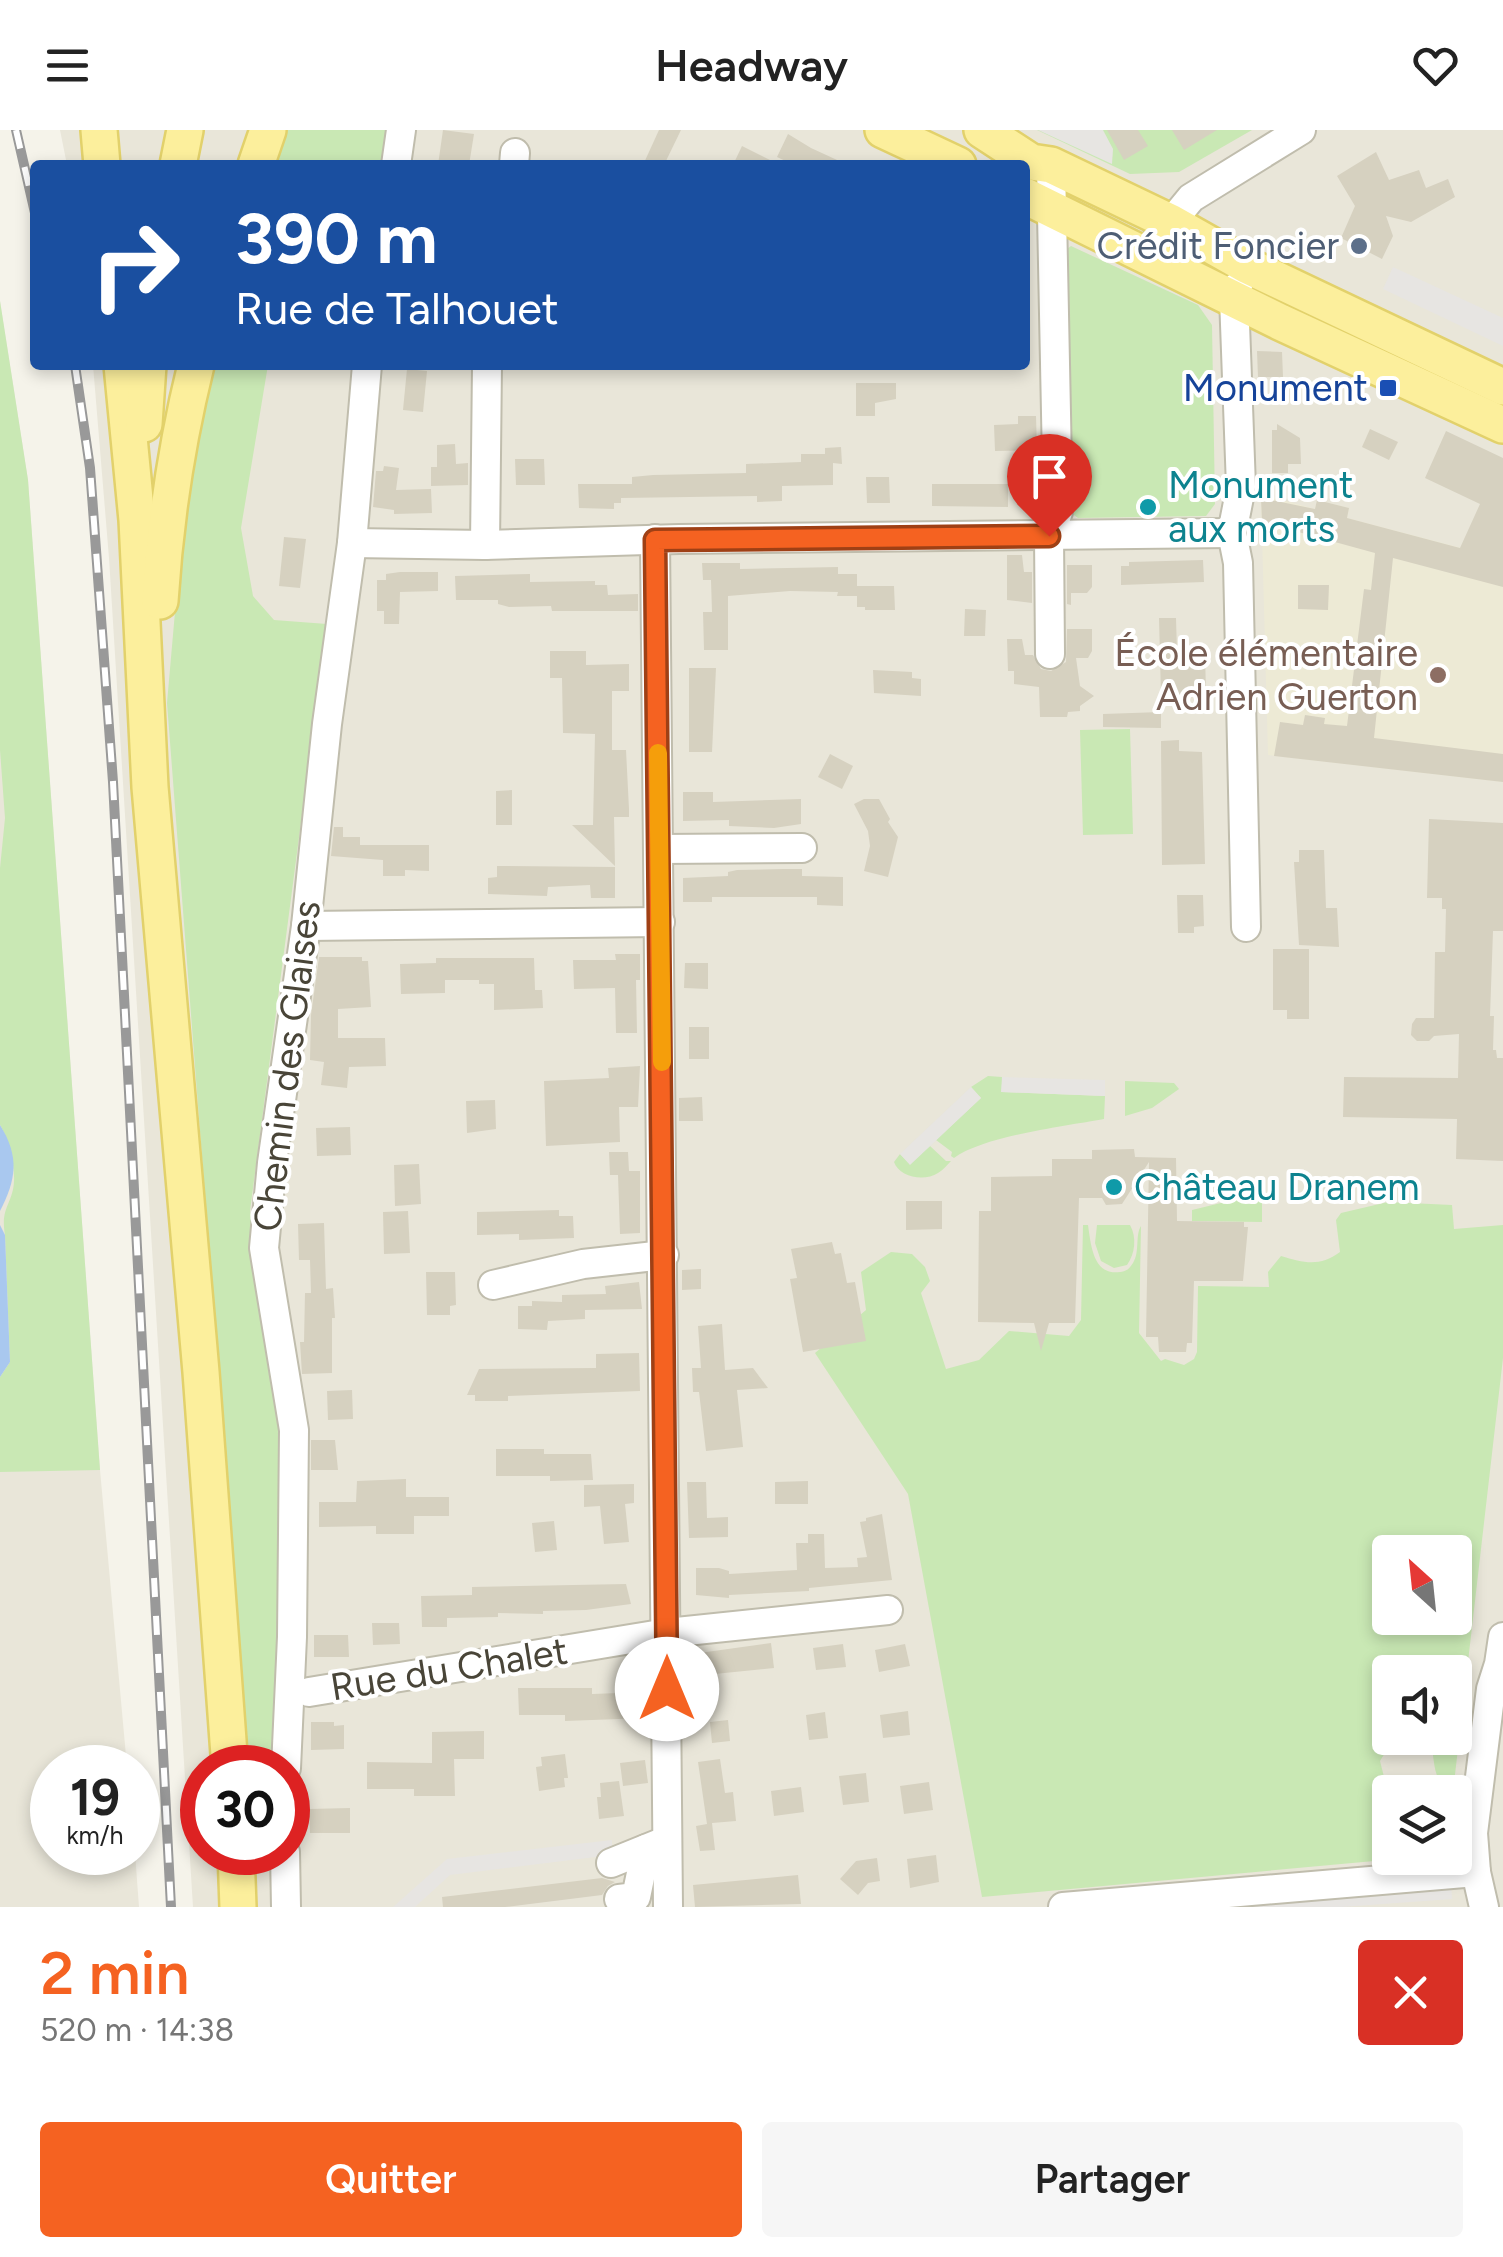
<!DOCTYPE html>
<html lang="fr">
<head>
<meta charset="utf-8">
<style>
  body { margin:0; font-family:Figtree,sans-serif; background:#f6f6f6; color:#222; height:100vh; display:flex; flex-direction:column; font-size:38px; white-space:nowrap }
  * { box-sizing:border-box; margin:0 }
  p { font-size:32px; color:#767676 }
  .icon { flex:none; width:55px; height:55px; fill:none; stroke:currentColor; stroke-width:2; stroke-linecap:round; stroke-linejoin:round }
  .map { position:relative; height:1777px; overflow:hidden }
  .panel { display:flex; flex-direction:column; background:#fff; flex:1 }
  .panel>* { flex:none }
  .banner { position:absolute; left:30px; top:30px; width:1000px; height:210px; border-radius:10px; box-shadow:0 5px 15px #0003; background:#1a4fa0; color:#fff; overflow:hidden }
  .needle { width:65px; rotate:333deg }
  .tools { position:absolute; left:1372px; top:1405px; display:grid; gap:20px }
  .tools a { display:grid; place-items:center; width:100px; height:100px; border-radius:10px; background:#fff; box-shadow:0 5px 15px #0003; font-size:50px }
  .speed { position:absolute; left:30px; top:1615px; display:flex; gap:20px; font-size:50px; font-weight:700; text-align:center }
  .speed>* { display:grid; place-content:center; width:130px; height:130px; border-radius:50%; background:#fff; box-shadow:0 5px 15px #0003; line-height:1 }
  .speed small { font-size:25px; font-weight:400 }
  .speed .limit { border:15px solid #d22; background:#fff; color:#111 }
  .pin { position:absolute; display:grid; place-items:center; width:85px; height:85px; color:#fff; margin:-102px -42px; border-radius:50% 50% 50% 0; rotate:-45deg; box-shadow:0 0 10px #0007 }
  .pin .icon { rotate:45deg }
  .me { position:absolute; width:110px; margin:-55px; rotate:0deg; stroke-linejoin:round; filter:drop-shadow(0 0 8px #0008) }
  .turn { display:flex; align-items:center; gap:35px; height:210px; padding:0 40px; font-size:45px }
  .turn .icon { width:130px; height:130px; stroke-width:2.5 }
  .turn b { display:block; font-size:70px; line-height:85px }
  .round { display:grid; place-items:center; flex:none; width:105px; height:105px; border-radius:10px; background:#f6f6f6 }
  .overview { display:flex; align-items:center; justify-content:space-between; height:170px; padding:0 40px }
  h1 { font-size:60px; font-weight:600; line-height:75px; color:#f56221 }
  .button { display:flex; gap:20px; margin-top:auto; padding:20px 40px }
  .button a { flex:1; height:115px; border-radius:10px; background:#f56221; color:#fff; font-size:40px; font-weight:600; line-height:115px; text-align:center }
  .button a+a { background:#f6f6f6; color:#222 }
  header { display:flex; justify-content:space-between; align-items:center; height:130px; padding:0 40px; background:#fff; font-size:45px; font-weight:600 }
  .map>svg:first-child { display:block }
  .residential { fill:#e9e6d9; fill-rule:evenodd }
  .education { fill:#edead5 }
  .green { fill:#c9e8b4; fill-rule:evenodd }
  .parking { fill:#e7e5e2 }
  .water { fill:#a9c8ef }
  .building { fill:#d6d1c0 }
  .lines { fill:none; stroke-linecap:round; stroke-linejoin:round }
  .minor-casing { stroke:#c0bdad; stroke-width:32 }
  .major-casing { stroke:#e2d16b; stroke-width:40 }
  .minor { stroke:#fff; stroke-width:28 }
  .major { stroke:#fcef9c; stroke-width:35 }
  .rail-casing { stroke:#999; stroke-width:10 }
  .rail { stroke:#fff; stroke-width:6; stroke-dasharray:19; stroke-linecap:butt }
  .route-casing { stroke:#9f4015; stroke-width:25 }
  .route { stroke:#f56221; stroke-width:18 }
  .slow { stroke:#f59e0b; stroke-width:18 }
  .service-dot { fill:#5c6f8a; stroke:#fff; stroke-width:4 }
  .transit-dot { fill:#1a4fb4; stroke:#fff; stroke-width:4 }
  .culture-dot { fill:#0f9aa8; stroke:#fff; stroke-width:4 }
  .education-dot { fill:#8d6e63; stroke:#fff; stroke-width:4 }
  .labels { text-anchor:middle; stroke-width:8; stroke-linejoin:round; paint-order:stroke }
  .service-label { font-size:38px; fill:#4e5e75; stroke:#fff; text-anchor:end }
  .transit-label { font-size:38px; fill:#164399; stroke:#fff; text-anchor:end }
  .culture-label { font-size:38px; fill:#0d838f; stroke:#fff; text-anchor:start }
  .education-label { font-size:38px; fill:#785e54; stroke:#fff; text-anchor:end }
  .street-label { font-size:38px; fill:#494538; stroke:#fff }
</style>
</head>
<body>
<header><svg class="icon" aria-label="menu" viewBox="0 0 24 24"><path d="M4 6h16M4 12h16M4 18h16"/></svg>Headway<svg class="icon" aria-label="heart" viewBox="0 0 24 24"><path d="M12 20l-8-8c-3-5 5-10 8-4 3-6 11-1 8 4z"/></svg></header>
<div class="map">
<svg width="1503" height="1777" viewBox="0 0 1503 1777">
  <rect width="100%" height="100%" fill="#f5f3ea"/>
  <!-- residential -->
  <g class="residential">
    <path d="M60,0H1503V1777H193L109,428L93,235H1025V35H67ZM1390,1422H1455V1488H1390ZM1390,1542H1455V1608H1390ZM202,1638H288V1722H202ZM1390,1662H1455V1728H1390Z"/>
    <path d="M0,171L28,350L100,1340L127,1637L52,1638V1722L135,1723L139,1777H0Z"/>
  </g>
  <!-- education -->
  <path class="education" d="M1271,367L1315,379L1317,370L1349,378L1347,388L1503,429V652L1268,625L1261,368Z"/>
  <!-- green -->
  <g class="green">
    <path d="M287,0H392L386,35H275Z"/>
    <path d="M1037,0H1252L1179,42L1130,44Z"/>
    <path d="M1071,116L1198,175L1212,195L1215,374L1206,386L1078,388L1067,380L1062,123Z"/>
    <path d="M0,171L28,350L100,1340L0,1342V1247L10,1232L5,1105C0,1077 13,1074 14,1051C15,1036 8,1008 0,995V738L5,688L0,620Z"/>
    <path d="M206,235H268L241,398L253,466L274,490L327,494L250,1081L279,1289L281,1548L277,1638L249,1637L167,573L180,425Z"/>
    <path d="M1130,599L1133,704L1083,705L1080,600Z"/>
    <path d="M988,946L1002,947V962L1105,966L1104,989C1066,996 984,1006 954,1028L951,1026L952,1022L936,1010L981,968L971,957Z"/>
    <path d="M1125,951L1174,953L1179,959L1152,978L1125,986Z"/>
    <path d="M930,1016L946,1031H951C947,1035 943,1040 938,1043C924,1052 899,1047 894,1032L900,1024L910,1034Z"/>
    <path d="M1262,1063V1092L1192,1091V1080Z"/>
    <path d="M1388,1072L1452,1075L1454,1099L1503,1095V1228L1453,1662C1429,1651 1437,1628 1429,1608H1455V1542H1390V1608H1394L1380,1631L1385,1651L1392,1662L1390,1728H1407L982,1767L908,1364L815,1223L866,1180L861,1142L891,1122L912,1124L925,1137L930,1151L921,1163L946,1239L979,1230L1009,1201L1069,1206L1081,1190L1083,1095H1088C1091,1115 1093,1146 1120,1142C1127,1141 1129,1139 1133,1133C1140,1122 1135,1105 1141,1096L1139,1203L1161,1231L1165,1229L1184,1235L1194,1229L1197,1222L1198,1156L1269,1157L1268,1142L1281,1126C1304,1133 1320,1137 1340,1122L1336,1090L1341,1083ZM1390,1422H1455V1488H1390Z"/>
    <path d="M1097,1095H1130C1137,1107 1135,1124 1127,1135L1114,1138L1101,1131L1095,1113Z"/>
  </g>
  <!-- parking -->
  <g class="parking">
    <path d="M1038,0H1103L1113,19L1112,34Z"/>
    <path d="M1393,137L1503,188V216L1383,159Z"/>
    <path d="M1002,947L1105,950V966L1001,962Z"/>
    <path d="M971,957L981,968L910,1035L900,1024Z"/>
    <path d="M612,1710V1725L450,1745L415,1777H393L447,1729Z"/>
    <path d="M1451,1754L1452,1769L1342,1777H1164Z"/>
  </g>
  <!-- water -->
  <g class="water">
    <path d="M0,995C20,1027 16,1050 0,1081Z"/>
    <path d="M0,1095L5,1105L10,1232L0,1247Z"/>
  </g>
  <!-- building -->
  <g class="building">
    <path d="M443,0L474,4L469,35H438Z"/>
    <path d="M659,0H681L664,35H643Z"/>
    <path d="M1107,0H1138L1148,16L1124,30Z"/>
    <path d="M1172,0H1217L1184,20Z"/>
    <path d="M788,4L811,18L848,35H794L777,27Z"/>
    <path d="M742,16L780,35H733Z"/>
    <path d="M1376,22L1389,50L1419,40L1426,58L1448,49L1455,67L1411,92L1386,86L1393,106L1382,129L1341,108L1355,76L1337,46Z"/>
    <path d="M1257,221L1282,222L1283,247H1258Z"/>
    <path d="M407,239L427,241L423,282L403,280Z"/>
    <path d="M856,253H896V269L875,273V286H856Z"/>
    <path d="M1018,286H1036L1037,320L995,321L994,295L1018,294Z"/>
    <path d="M1277,294L1300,308L1301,334H1288V343H1272V300H1277Z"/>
    <path d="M1370,299L1398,312L1389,330L1362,317Z"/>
    <path d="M1446,301L1503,328V457L1393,428L1374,608L1503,624V652L1274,626L1280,592L1303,595L1305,585L1325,588L1324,594L1347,596L1364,459L1371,460L1375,423L1262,392L1261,368L1315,379L1317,370L1349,378L1347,388L1460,418L1480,374L1425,348Z"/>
    <path d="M455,314L456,334L468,333V355L431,356V337H437V315Z"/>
    <path d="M841,317L842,334L833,333V355L782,356V371L757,372V366L621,368V373H614V379L579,378L578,354H632V347L653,345L746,343V334L801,332V324H825V318Z"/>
    <path d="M515,329H544L545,355H516Z"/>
    <path d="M384,336L399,338L396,360L431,359L432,383L394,384V380L373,377L376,341H383Z"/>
    <path d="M866,347H889L890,373H867Z"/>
    <path d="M932,354H1008V377L932,376Z"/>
    <path d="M284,407L306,409L300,458L279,456Z"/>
    <path d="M1007,425H1022L1024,442H1032V473L1007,470Z"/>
    <path d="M1203,430L1204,452L1121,455V436H1129V432Z"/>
    <path d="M702,433H740V439L838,437V444H857V466H837L838,462L790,461L728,466V520H704L703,482H712L711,450H703Z"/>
    <path d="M1067,435H1092V457L1087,463H1071V475L1067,474Z"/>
    <path d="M400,442H438V461L400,462L399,494H384V481H377V450H386V444Z"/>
    <path d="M530,444V452L595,451V455H607L608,465L638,464V481H552L551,476L509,477L498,474V470H456L455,446Z"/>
    <path d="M1298,455H1329L1328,480L1298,479Z"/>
    <path d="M857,456H894L895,480H865V477H857Z"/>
    <path d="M965,479L986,480L985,506H964Z"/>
    <path d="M1159,488H1176L1177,522H1205L1206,564L1161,566Z"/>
    <path d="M1067,499H1092V521L1088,528H1076L1080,556L1094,566L1080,576V581L1068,582L1067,587H1040L1039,557L1014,554V541H1008L1007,509H1022L1025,525H1033L1041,539L1051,541L1066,532Z"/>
    <path d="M550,521H586V535L629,534V561H612V620H626L629,679V687H614L615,736L572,695H593L595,604L563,603L562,548H550Z"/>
    <path d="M689,538H716L712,622H689Z"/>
    <path d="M873,540L912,542V548L921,549V566L874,563Z"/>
    <path d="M1161,582V598L1103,597V584Z"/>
    <path d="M1179,610V621L1202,622L1205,734L1162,735L1161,611Z"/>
    <path d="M830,624L853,636L842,659L818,647Z"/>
    <path d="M512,660V695H496V661Z"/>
    <path d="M683,662H713V672L801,669V694L774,698L729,696V690L683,691Z"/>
    <path d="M864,669H879L890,689L888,692L898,707L888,747L864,741L870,716L868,701L854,674Z"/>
    <path d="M1429,689L1503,693V801H1493L1490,886H1494L1493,920H1496L1497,928H1503V1031L1456,1029L1457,989L1343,987L1344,947L1458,948L1459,904L1434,906L1429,911H1417L1411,905L1412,894L1416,888H1434L1435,822H1445L1446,779H1442V768H1427Z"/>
    <path d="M334,697H343V707H360V715H429V741L405,740V746H383V730L331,726Z"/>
    <path d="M1299,720H1324L1326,778H1337L1339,817L1299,815L1294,732H1299Z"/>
    <path d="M497,736L615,737V768H591L590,755L548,757L547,766L488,764V748L497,747Z"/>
    <path d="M784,739H802V746L843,747V776L817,775V767H712V772H683V748L728,746V742L737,740Z"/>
    <path d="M1177,765H1203L1204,796L1194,797V803H1178Z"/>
    <path d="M1273,819H1309V889H1287V880H1273Z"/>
    <path d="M615,824H640V850H636L637,903H616L615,858L574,859L573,830H616Z"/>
    <path d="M319,827H362V831H368L371,877L338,879V908H385L386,936L349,937L347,958L321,955L324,932L310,930L311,885Z"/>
    <path d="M436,828H534L535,860H542L543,878L494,880V854H479V850H445V863L401,864L400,834L436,833Z"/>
    <path d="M685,833H708V859L684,858Z"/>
    <rect x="689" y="897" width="20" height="32"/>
    <path d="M640,936L638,977H619L620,1012L546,1016L544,951L609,948L608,938Z"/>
    <path d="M702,967L703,991H679V968Z"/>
    <path d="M495,970L496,999L467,1003L466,971Z"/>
    <path d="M350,997L351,1025L317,1026L316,998Z"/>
    <path d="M1134,1019L1135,1027L1176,1028L1177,1091L1244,1092V1097H1248L1243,1151H1194L1192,1213H1187L1186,1222H1159L1158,1207H1146L1149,1032L1122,1074L1106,1075L1102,1068H1079L1075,1193H1049L1041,1221L1034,1193L978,1192L979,1081H991V1047L1052,1046V1029H1092V1020Z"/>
    <path d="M609,1022H628L629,1041H640V1103L620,1104L618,1045H610Z"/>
    <path d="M419,1034L421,1074L395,1076L394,1035Z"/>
    <path d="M906,1071H942V1099L906,1100Z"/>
    <path d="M559,1080V1086H573L574,1108L519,1110V1104L477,1105V1082Z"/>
    <path d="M408,1081L410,1123L384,1124L383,1082Z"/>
    <path d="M324,1093L326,1159L333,1158L335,1188H332V1243L302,1244L300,1212H304L305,1163H311L310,1130H299L298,1094Z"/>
    <path d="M832,1112L835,1124L841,1123L847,1153L855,1152L866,1211L803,1222L790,1149L797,1148L791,1119Z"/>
    <path d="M701,1139V1159L682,1160V1140Z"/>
    <path d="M426,1142H455L456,1175L450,1176V1185H427Z"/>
    <path d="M639,1152L642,1179L585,1180V1189L548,1191L547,1200L518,1199V1176H532V1171L562,1172V1165L606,1164L605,1156Z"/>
    <path d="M722,1194L725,1240L753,1238L768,1258L737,1260L743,1317L706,1321L699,1262H693L692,1238H701L698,1196Z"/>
    <path d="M639,1223L640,1261L508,1266V1271H475V1265H467L479,1239L596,1238V1224Z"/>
    <path d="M352,1260L353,1289L328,1290L327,1261Z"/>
    <path d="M311,1310H335L338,1340H311Z"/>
    <path d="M496,1319H544V1324H591L593,1350L550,1351V1346H496Z"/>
    <path d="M406,1349V1367H449V1386H414V1404H376V1396L319,1397V1372H356L357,1351Z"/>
    <path d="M808,1351V1374H775V1352Z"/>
    <path d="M687,1352H706L707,1388L728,1387V1407L689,1408Z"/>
    <path d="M634,1354V1373L625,1374L629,1412L604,1414L600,1376L584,1377V1355Z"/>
    <path d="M882,1384L892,1450L809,1458V1461L729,1465V1468L696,1465V1438H719L729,1441V1444L797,1440L796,1413H808V1404H824L825,1438L858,1437L857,1428L867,1427L860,1392L866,1391V1388Z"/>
    <path d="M554,1391L557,1420L535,1422L532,1393Z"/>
    <path d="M626,1454L631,1474L586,1480L543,1481V1484L498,1483V1487L447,1488V1497H422L421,1466L472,1465V1457Z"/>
    <path d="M372,1493H399L400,1514L373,1515Z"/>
    <path d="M314,1505H348L349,1527H314Z"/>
    <path d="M771,1513L774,1538L695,1546L692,1524Z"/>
    <path d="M843,1514L846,1537L816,1540L813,1518Z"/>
    <path d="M905,1514L910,1536L879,1542L875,1520Z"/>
    <path d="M518,1558H592V1564L646,1562V1588L565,1591V1585H519Z"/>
    <path d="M908,1581L910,1605L883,1608L880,1585Z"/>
    <path d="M825,1582L828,1608L809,1610L806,1585Z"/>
    <path d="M728,1590L730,1611L712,1613L710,1592Z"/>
    <path d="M311,1592H334V1596L344,1595V1619L311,1620Z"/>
    <path d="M484,1601V1629H454L455,1666H414V1659H367V1632L432,1633V1602Z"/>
    <path d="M565,1624L568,1648H564L565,1657L539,1661L536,1637L542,1636L541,1627Z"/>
    <path d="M720,1629L725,1663L733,1662L736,1691L712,1693L715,1720L700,1721L696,1696L707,1694L698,1632Z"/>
    <path d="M645,1630L648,1653L623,1656L620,1633Z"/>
    <path d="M866,1643L869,1672L843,1675L839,1646Z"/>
    <path d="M619,1651L624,1686L599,1689L597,1667H601L600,1653Z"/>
    <path d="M929,1652L933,1680L904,1684L900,1656Z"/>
    <path d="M801,1657L804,1682L774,1686L771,1661Z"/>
    <path d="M350,1678V1703H310L309,1679Z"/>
    <path d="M936,1725L939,1752L910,1758L907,1729Z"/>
    <path d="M877,1728L880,1751L868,1753L858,1765L840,1749L856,1731Z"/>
    <path d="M798,1745L801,1774L695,1777L693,1755Z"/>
    <path d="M602,1748L615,1752L608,1756L602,1765L505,1777H443L442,1767Z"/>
  </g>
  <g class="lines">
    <defs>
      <g id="minor">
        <path d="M396,35L401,0"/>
        <path d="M514,35L515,23"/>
        <path d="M1145,124L1191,68L1301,0"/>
        <path d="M1238,156L1234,167L1241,357L1232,403L1238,433L1246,797"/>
        <path d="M655,409L668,1777"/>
        <path d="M352,413L485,415L679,409L1232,403"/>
        <path d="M485,415L487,235"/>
        <path d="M1050,524L1049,406L1058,382L1051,35"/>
        <path d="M660,719L802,718"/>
        <path d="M306,796L660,792"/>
        <path d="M493,1155L583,1134L664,1125"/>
        <path d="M309,1562L667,1503L888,1480"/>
        <path d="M286,1638L292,1507L294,1300L264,1118L272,1033L306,796L327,594L352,413L367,235"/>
        <path d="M285,1722L286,1777"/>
        <path d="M611,1733L658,1714"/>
        <path d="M619,1769L636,1767L646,1719"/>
        <path d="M1063,1777L1476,1742"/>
        <path d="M1484,1777L1476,1742L1473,1703L1491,1559L1499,1534L1503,1507"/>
      </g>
      <g id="major">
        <path d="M99,0L102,35"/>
        <path d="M883,0L958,35"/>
        <path d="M982,0L1031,32L1051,35L1170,92L1248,136L1503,257"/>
        <path d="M178,35L185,0"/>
        <path d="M256,35L268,0"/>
        <path d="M1025,66L1280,192L1503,295"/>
        <path d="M122,235L137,390L150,657L201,1242L230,1638"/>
        <path d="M144,294L148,235"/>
        <path d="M160,471C165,391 177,312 196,235"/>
        <path d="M236,1722L238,1777"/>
      </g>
    </defs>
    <!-- minor casing -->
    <use href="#minor" class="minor-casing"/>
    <!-- major casing -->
    <use href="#major" class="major-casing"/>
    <!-- minor -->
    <use href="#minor" class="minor"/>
    <!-- major -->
    <use href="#major" class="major"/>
    <defs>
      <g id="rail">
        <path d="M16,0L35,83"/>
        <path d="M75,235L90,338L113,652L171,1777"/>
      </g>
    </defs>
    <!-- rail casing -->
    <use href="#rail" class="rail-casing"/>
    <!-- rail -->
    <use href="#rail" class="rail"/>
  </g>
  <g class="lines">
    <defs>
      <path id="route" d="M667,1559L655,410L1049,406"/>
    </defs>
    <!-- route casing -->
    <use href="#route" class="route-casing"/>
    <!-- route -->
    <use href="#route" class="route"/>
    <!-- slow -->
    <path class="slow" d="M658,623L662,932"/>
  </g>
  <!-- markers -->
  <circle class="service-dot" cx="1359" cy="116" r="10"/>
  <rect class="transit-dot" x="1378" y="248" width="20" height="20" rx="5"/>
  <g class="culture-dot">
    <circle cx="1148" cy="377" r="10"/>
    <circle cx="1114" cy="1057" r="10"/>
  </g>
  <circle class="education-dot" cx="1438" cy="545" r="10"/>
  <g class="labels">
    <!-- service labels -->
    <g class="service-label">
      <text x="1339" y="129">Crédit Foncier</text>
    </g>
    <!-- transit labels -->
    <g class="transit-label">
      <text x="1368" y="271">Monument</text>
    </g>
    <!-- culture labels -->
    <g class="culture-label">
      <text x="1168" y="368">Monument<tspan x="1168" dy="44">aux morts</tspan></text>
      <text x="1134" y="1070">Château Dranem</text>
    </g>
    <!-- education labels -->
    <g class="education-label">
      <text x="1418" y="536">École élémentaire<tspan x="1418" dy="44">Adrien Guerton</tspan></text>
    </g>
    <!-- street labels -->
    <g class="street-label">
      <text transform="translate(287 936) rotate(-83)" y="13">Chemin des Glaises</text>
      <text transform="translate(449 1539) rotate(-9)" y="13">Rue du Chalet</text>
    </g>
  </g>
</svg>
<div class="tools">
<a><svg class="needle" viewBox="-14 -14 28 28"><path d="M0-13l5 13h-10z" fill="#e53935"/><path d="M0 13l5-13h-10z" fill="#767676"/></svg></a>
<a><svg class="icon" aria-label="sound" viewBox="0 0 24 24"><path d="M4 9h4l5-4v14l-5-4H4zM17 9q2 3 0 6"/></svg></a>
<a><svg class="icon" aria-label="layers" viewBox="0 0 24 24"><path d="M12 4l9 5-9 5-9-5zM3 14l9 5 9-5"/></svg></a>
</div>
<div class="speed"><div>19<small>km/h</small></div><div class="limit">30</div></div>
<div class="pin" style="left:1049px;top:406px;background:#d93025"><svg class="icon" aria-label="arrive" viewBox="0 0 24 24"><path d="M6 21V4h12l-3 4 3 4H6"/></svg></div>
<svg class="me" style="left:667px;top:1559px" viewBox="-20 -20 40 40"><circle r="19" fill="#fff"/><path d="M0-13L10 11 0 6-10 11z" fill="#f56221"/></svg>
<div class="banner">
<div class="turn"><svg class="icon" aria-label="right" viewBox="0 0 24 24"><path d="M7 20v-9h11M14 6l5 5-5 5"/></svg><div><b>390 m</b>Rue de Talhouet</div></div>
</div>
</div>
<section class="panel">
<div class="overview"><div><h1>2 min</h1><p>520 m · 14:38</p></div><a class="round" style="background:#d93025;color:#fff"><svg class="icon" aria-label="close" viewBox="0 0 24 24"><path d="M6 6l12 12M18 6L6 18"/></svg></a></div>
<div class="button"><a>Quitter</a><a>Partager</a></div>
</section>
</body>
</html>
